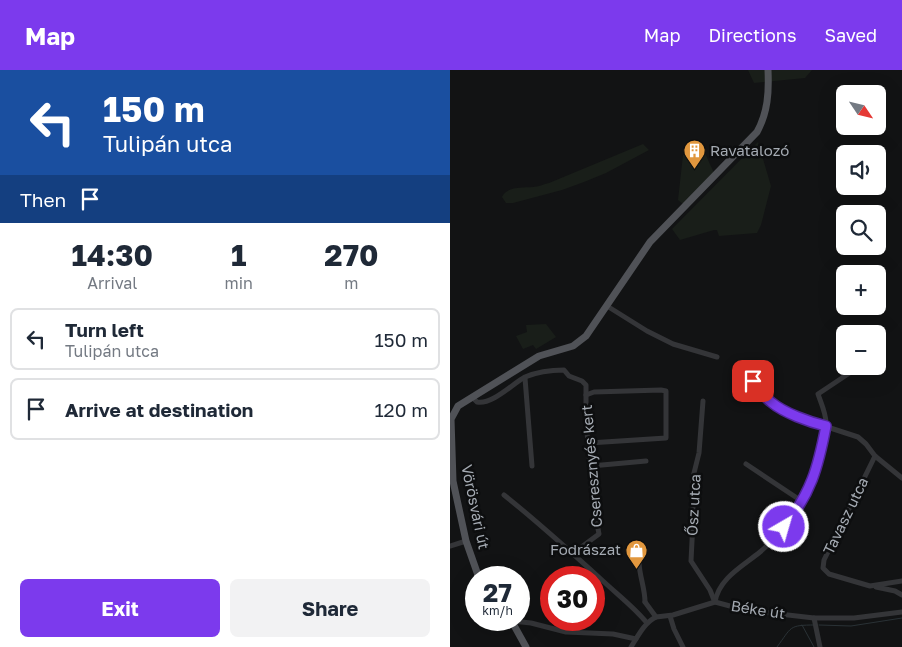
<!DOCTYPE html>
<html lang="en">
<head>
<meta charset="utf-8">
<style>
  body { margin:0; font-family:"Golos Text",sans-serif; background:#f2f2f3; color:#1f2937; height:100vh; display:flex; flex-direction:column; font-size:19px; white-space:nowrap }
  * { box-sizing:border-box; margin:0 }
  p { font-size:16px; color:#747a83 }
  .icon { flex:none; width:28px; height:28px; fill:none; stroke:currentColor; stroke-width:2; stroke-linecap:round; stroke-linejoin:round }
  .map { position:relative; flex:1; overflow:hidden }
  .details { display:flex; flex-direction:column; background:#fff; width:450px }
  .details>* { flex:none }
  .banner { background:#1a4fa0; color:#fff; overflow:hidden }
  .needle { width:32px; rotate:125deg }
  .buttons { position:absolute; left:386px; top:15px; display:grid; gap:10px }
  .buttons a { display:grid; place-items:center; width:50px; height:50px; border-radius:8px; background:#fff; box-shadow:0 5px 20px #0002; font-size:25px }
  .speed { position:absolute; left:15px; top:496px; display:flex; gap:10px; font-size:25px; font-weight:700; text-align:center }
  .speed>* { display:grid; place-content:center; width:65px; height:65px; border-radius:50%; background:#fff; box-shadow:0 5px 20px #0002; line-height:1 }
  .speed small { font-size:12px; font-weight:400 }
  .speed .limit { border:8px solid #d22; background:#fff; color:#111 }
  .pin { position:absolute; display:grid; place-items:center; width:42px; height:42px; color:#fff; margin:-21px; border-radius:10px; box-shadow:0 2px 8px #0006 }
  .me { position:absolute; width:55px; margin:-28px; rotate:38deg; stroke-linejoin:round; filter:drop-shadow(0 0 4px #0008) }
  .turn { display:flex; align-items:center; gap:18px; height:105px; padding:0 20px; font-size:22px }
  .turn .icon { width:65px; height:65px; stroke-width:2.5 }
  .turn b { display:block; font-size:35px; line-height:42px }
  .then { display:flex; align-items:center; height:48px; padding:0 20px; background:#0003; gap:10px; font-size:19px }
  .eta { display:flex; justify-content:space-evenly; align-items:center; height:85px; text-align:center }
  .eta b { font-size:30px; font-weight:700; line-height:35px }
  .button { display:flex; gap:10px; margin-top:auto; padding:10px 20px }
  .button a { flex:1; height:58px; border-radius:8px; background:#7c3aed; color:#fff; font-size:20px; font-weight:700; line-height:58px; text-align:center }
  .button a+a { background:#f2f2f3; color:#1f2937 }
  ul { padding:0; list-style:none }
  li { display:flex; align-items:center; gap:15px; height:62px; margin:0 10px 8px; padding:0 10px; border:2px solid #e0e1e3; border-radius:8px }
  li div { flex:1 }
  li b { display:block; font-size:19px }
  li em { font-style:normal }
  header { display:flex; align-items:center; gap:30px; box-sizing:border-box; height:70px; padding:0 25px; background:#7c3aed; color:#fff }
  header strong { font-size:24px }
  nav { display:flex; gap:28px; margin-inline-start:auto; font-size:18px }
  main { display:flex; flex:1; min-height:0 }
  .map>svg:first-child { display:block }
  .green { fill:#191e19 }
  .lines { fill:none; stroke-linecap:round; stroke-linejoin:round }
  .stream { stroke:#2a3236; stroke-width:1 }
  .minor { stroke:#343538; stroke-width:5 }
  .major { stroke:#505257; stroke-width:7 }
  .route-casing { stroke:#51269a; stroke-width:12 }
  .route { stroke:#7c3aed; stroke-width:9 }
  .labels { text-anchor:middle; stroke-width:5; stroke-linejoin:round; paint-order:stroke }
  .poi-label { font-size:15px; fill:#a5abb3; stroke:#0d0e0f; text-anchor:start }
  .street-label { font-size:15px; fill:#a5abb3; stroke:#0d0e0f }
</style>
</head>
<body>
<header>
<strong>Map</strong>
<nav><a>Map</a><a>Directions</a><a>Saved</a></nav>
</header>
<main>
<section class="details">
<div class="banner">
<div class="turn"><svg class="icon" aria-label="left" viewBox="0 0 24 24"><path d="M17 20v-9H6M10 6l-5 5 5 5"/></svg><div><b>150 m</b>Tulipán utca</div></div>
<div class="then">Then<svg class="icon" aria-label="arrive" viewBox="0 0 24 24"><path d="M6 21V4h12l-3 4 3 4H6"/></svg></div>
</div>
<div class="eta">
<div><b>14:30</b><p>Arrival</p></div>
<div><b>1</b><p>min</p></div>
<div><b>270</b><p>m</p></div>
</div>
<ul>
<li><svg class="icon" aria-label="left" viewBox="0 0 24 24"><path d="M17 20v-9H6M10 6l-5 5 5 5"/></svg><div><b>Turn left</b><p>Tulipán utca</p></div><em>150 m</em></li>
<li><svg class="icon" aria-label="arrive" viewBox="0 0 24 24"><path d="M6 21V4h12l-3 4 3 4H6"/></svg><div><b>Arrive at destination</b></div><em>120 m</em></li>
</ul>
<div class="button"><a>Exit</a><a>Share</a></div>
</section>
<div class="map">
<svg width="452" height="577" viewBox="0 0 452 577">
  <rect width="100%" height="100%" fill="#121314"/>
  <!-- green -->
  <g class="green">
    <path d="M298,0H362L355,8L304,13Z"/>
    <path d="M308,72L321,116L311,155L307,163L269,166L267,160H264L230,170L222,159Z"/>
    <path d="M193,74L199,80L156,103L134,112L112,120L63,133H56L52,127C57,116 72,118 83,117C88,117 94,114 99,113Z"/>
    <path d="M254,81L264,103L233,134L228,130L233,85Z"/>
    <path d="M96,254L106,267L86,279L83,275L73,279L66,266L77,262L76,255Z"/>
  </g>
  <g class="lines">
    <!-- stream -->
    <g class="stream">
      <path d="M352,555L364,577"/>
      <path d="M369,555L401,556L452,548"/>
      <path d="M327,577C342,557 338,555 365,555"/>
    </g>
    <!-- minor -->
    <g class="minor">
      <path d="M157,236L197,261L223,274L267,287"/>
      <path d="M75,308L82,396"/>
      <path d="M303,311L312,323L323,334L365,353L408,367L416,374L425,386L452,408"/>
      <path d="M136,325L144,322L211,320L216,321V368L139,373"/>
      <path d="M22,327L27,332C42,335 62,314 75,307C87,302 102,300 114,300L119,306L132,311L136,315V350L143,431L149,464L122,484"/>
      <path d="M253,331L249,383L243,407V451L241,491L260,520L264,530"/>
      <path d="M425,386L374,490L373,498L379,504L420,516L452,511"/>
      <path d="M296,394L353,432"/>
      <path d="M141,396L196,391"/>
      <path d="M54,425C88,452 120,481 153,511C168,525 184,537 197,553"/>
      <path d="M193,475C183,494 195,512 195,532"/>
      <path d="M0,476L16,471"/>
      <path d="M426,517L445,521L452,525"/>
      <path d="M195,532L206,547"/>
      <path d="M265,532C269,508 293,496 310,482C346,452 375,401 376,353C376,343 371,333 368,324L410,296"/>
      <path d="M220,546L224,559L233,577"/>
      <path d="M364,548L370,577"/>
      <path d="M62,551L81,553L116,562L163,564L186,569"/>
      <path d="M181,577C188,566 194,553 206,547L223,545L265,532L295,540L364,548H404L452,542"/>
    </g>
    <!-- major -->
    <g class="major">
      <path d="M29,508L16,471L3,411L1,349L8,336L89,286L123,276L136,266L200,172L307,62C318,42 319,22 318,0"/>
      <path d="M61,550L76,577"/>
    </g>
  </g>
  <g class="lines">
    <defs>
      <path id="route" d="M303,311C309,318 313,326 321,332C334,343 359,352 376,356C368,398 361,423 334,457"/>
    </defs>
    <!-- route casing -->
    <use href="#route" class="route-casing"/>
    <!-- route -->
    <use href="#route" class="route"/>
  </g>
  <!-- icons -->
  <defs>
    <symbol id="building-pin" viewBox="-11 -11 22 30"><path d="M0 17L-7.5 6A9.5 9.5 0 1 1 7.5 6Z" fill="#e1973e" stroke="#0d0e0f"/><path d="M-4-6H4V6H1V3H-1V6H-4ZM-2.5-4.3h1.7v1.8h-1.7ZM.8-4.3h1.7v1.8H.8ZM-2.5-1h1.7V.8h-1.7ZM.8-1h1.7V.8H.8Z" fill="#fff"/></symbol>
    <symbol id="shop-pin" viewBox="-11 -11 22 30"><path d="M0 17L-7.5 6A9.5 9.5 0 1 1 7.5 6Z" fill="#e1973e" stroke="#0d0e0f"/><path d="M-5-2.5h2.3a2.7 3.5 0 0 1 5.4 0H5L5.5 6h-11ZM-1.5-2.5h3a1.5 2.3 0 0 0-3 0Z" fill="#fff"/></symbol>
  </defs>
  <g fill-rule="evenodd">
    <use href="#building-pin" x="232" y="68" width="25" height="34"/>
    <use href="#shop-pin" x="174" y="468" width="25" height="34"/>
  </g>
  <g class="labels">
    <!-- poi labels -->
    <g class="poi-label">
      <text x="260" y="86">Ravatalozó</text>
      <text x="171" y="485" text-anchor="end">Fodrászat</text>
    </g>
    <!-- street labels -->
    <g class="street-label">
      <text transform="translate(142 396) rotate(-95)" y="5">Cseresznyés kert</text>
      <text transform="translate(244 435) rotate(-87)" y="5">Ősz utca</text>
      <text transform="translate(25 437) rotate(78)" y="5">Vörösvári út</text>
      <text transform="translate(396 446) rotate(-64)" y="5">Tavasz utca</text>
      <text transform="translate(308 540) rotate(9)" y="5">Béke út</text>
    </g>
  </g>
</svg>
<div class="buttons">
<a><svg class="needle" viewBox="-14 -14 28 28"><path d="M0-13l5 13h-10z" fill="#e53935"/><path d="M0 13l5-13h-10z" fill="#747a83"/></svg></a>
<a><svg class="icon" aria-label="sound" viewBox="0 0 24 24"><path d="M4 9h4l5-4v14l-5-4H4zM17 9q2 3 0 6"/></svg></a>
<a><svg class="icon" aria-label="search" viewBox="0 0 24 24"><circle cx="10" cy="10" r="6"/><path d="M15 15l6 6"/></svg></a>
<a>+</a>
<a>−</a>
</div>
<div class="speed"><div>27<small>km/h</small></div><div class="limit">30</div></div>
<div class="pin" style="left:303px;top:311px;background:#d93025"><svg class="icon" aria-label="arrive" viewBox="0 0 24 24"><path d="M6 21V4h12l-3 4 3 4H6"/></svg></div>
<svg class="me" style="left:334px;top:457px" viewBox="-20 -20 40 40"><circle r="17" fill="#7c3aed" stroke="#fff" stroke-width="3"/><path d="M0-11L8 9 0 5-8 9z" fill="#fff"/></svg>
</div>
</main>
</body>
</html>
